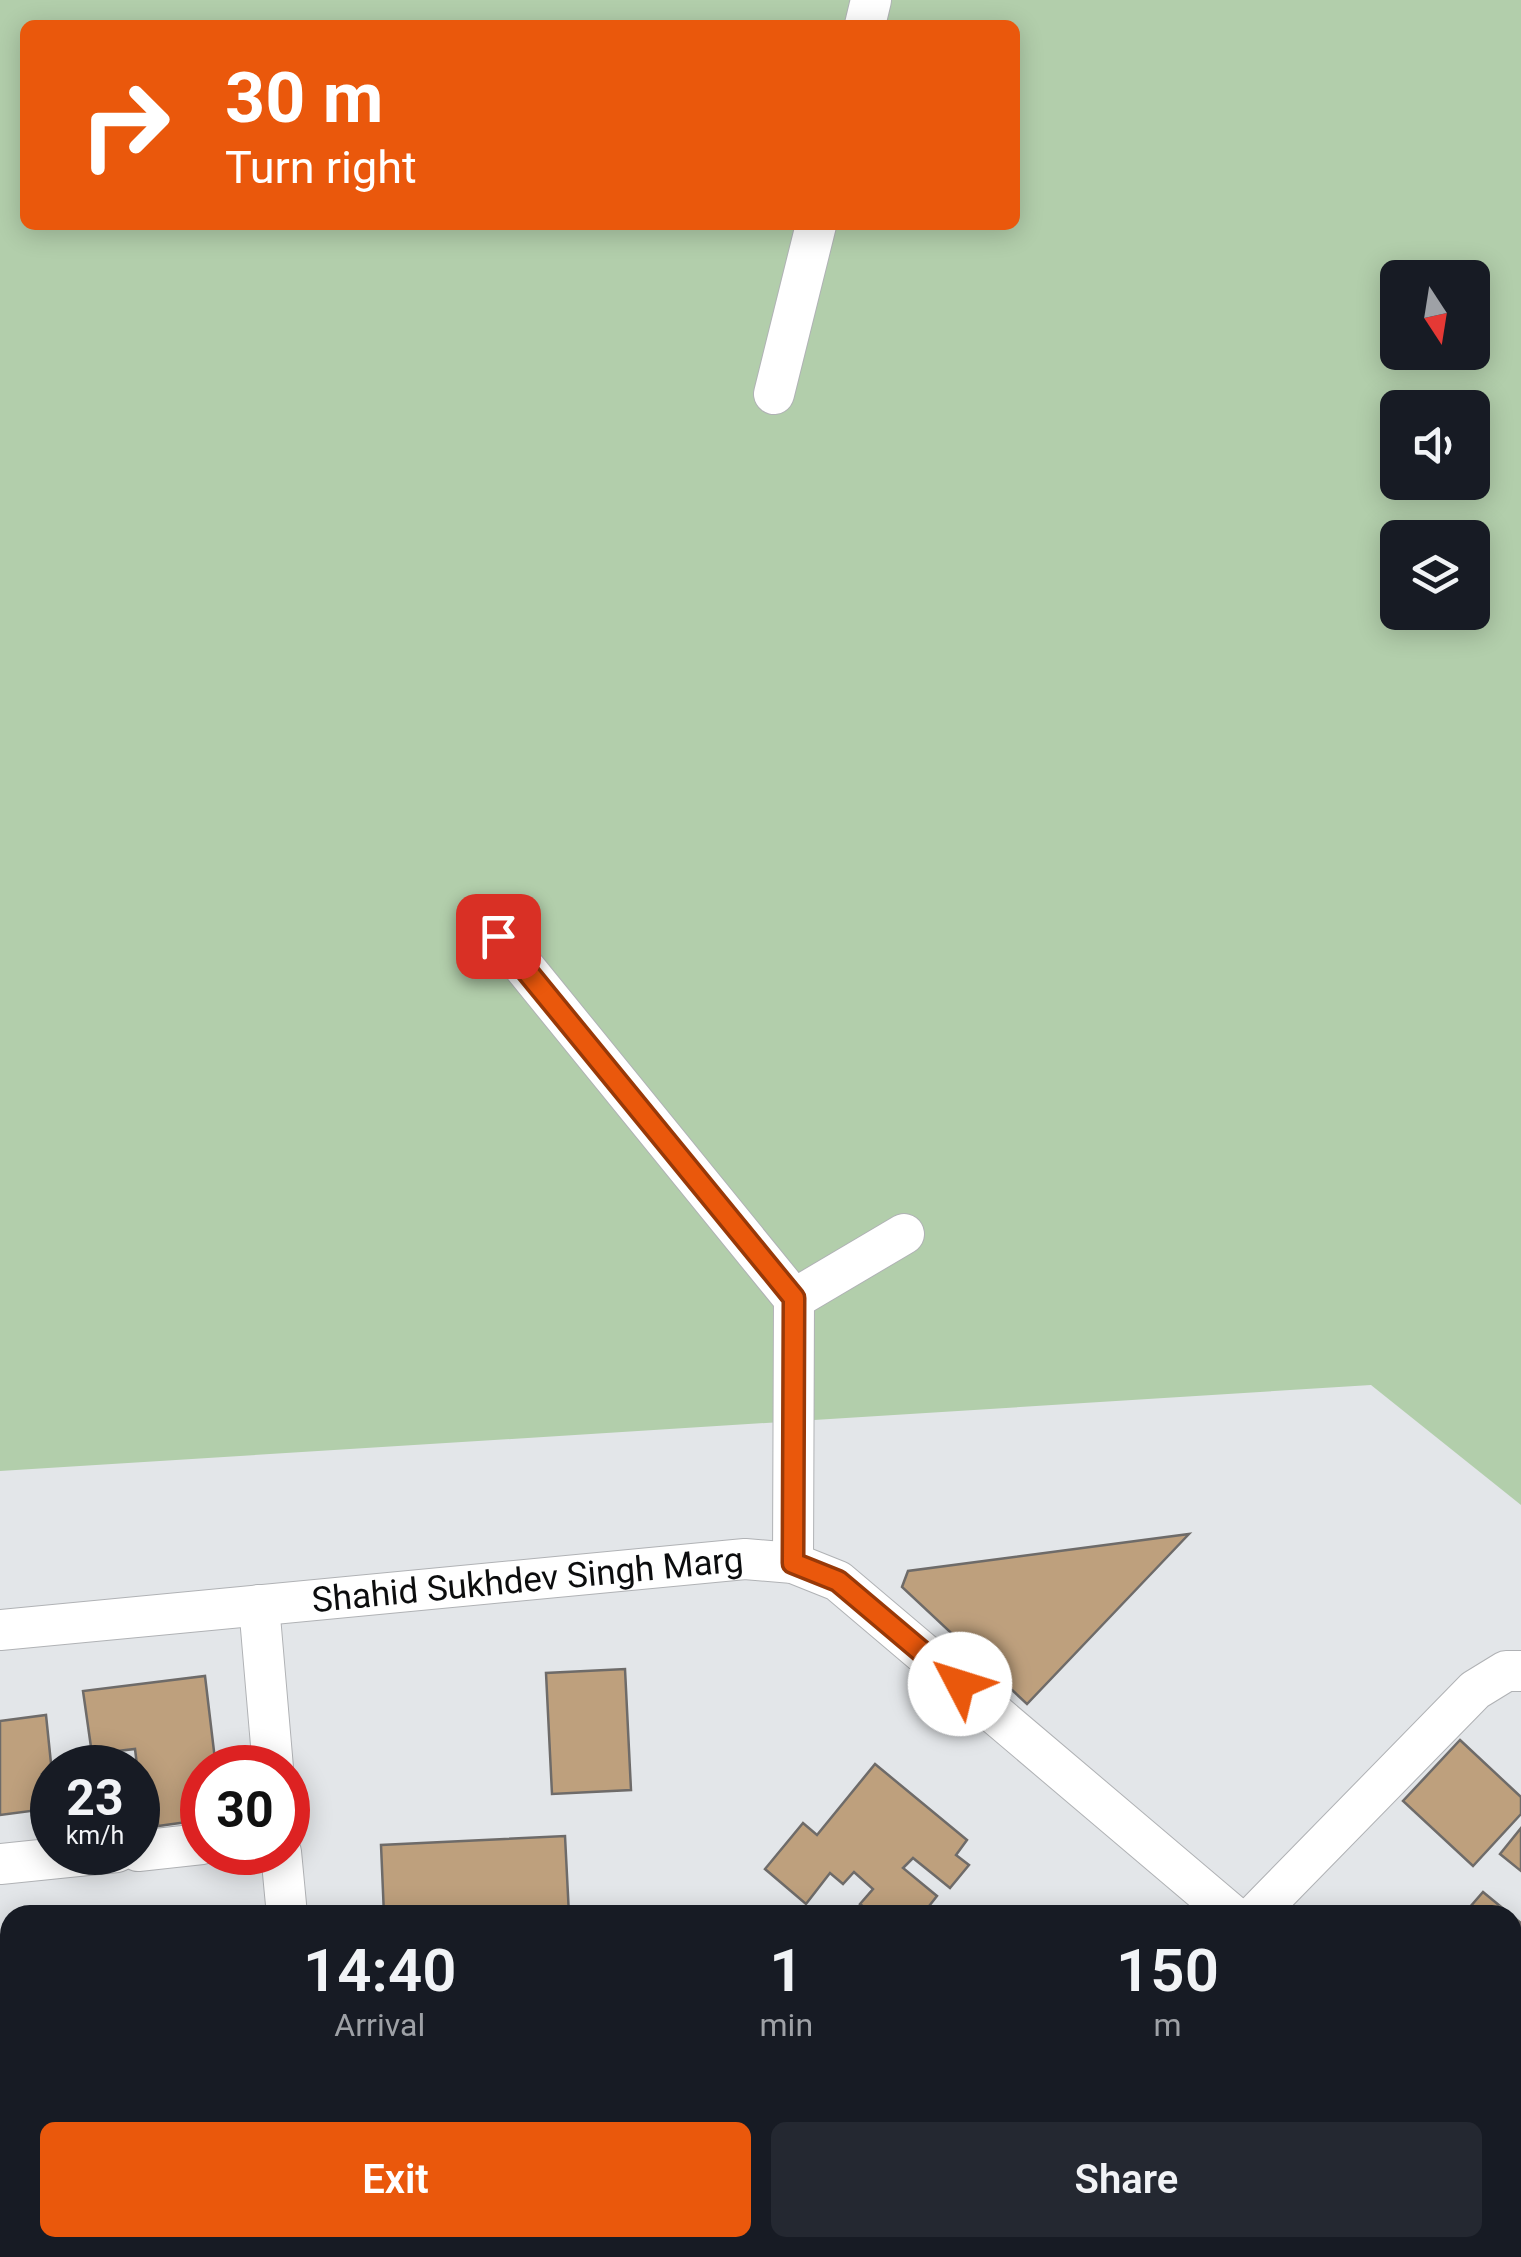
<!DOCTYPE html>
<html lang="en">
<head>
<meta charset="utf-8">
<style>
  body { margin:0; font-family:Roboto,sans-serif; background:#242831; color:#f1f3f6; height:100vh; display:flex; flex-direction:column; font-size:38px; white-space:nowrap }
  * { box-sizing:border-box; margin:0 }
  p { font-size:32px; color:#9ea1a6 }
  .icon { flex:none; width:55px; height:55px; fill:none; stroke:currentColor; stroke-width:2; stroke-linecap:round; stroke-linejoin:round }
  .map { position:relative; flex:1; overflow:hidden }
  .details { position:absolute; left:0px; top:1905px; width:1522px; height:352px; display:flex; flex-direction:column; background:#171b24; border-radius:30px 30px 0 0; box-shadow:0 5px 25px #0003 }
  .details>* { flex:none }
  .hud { position:absolute; left:20px; top:20px; width:1000px; height:210px; border-radius:15px; box-shadow:0 5px 25px #0003; background:#ea580c; color:#fff; overflow:hidden }
  .needle { width:65px; rotate:168deg }
  .fabs { position:absolute; left:1380px; top:260px; display:grid; gap:20px }
  .fabs a { display:grid; place-items:center; width:110px; height:110px; border-radius:15px; background:#171b24; box-shadow:0 5px 25px #0003; font-size:50px }
  .speed { position:absolute; left:30px; top:1745px; display:flex; gap:20px; font-size:50px; font-weight:700; text-align:center }
  .speed>* { display:grid; place-content:center; width:130px; height:130px; border-radius:50%; background:#171b24; box-shadow:0 5px 25px #0003; line-height:1 }
  .speed small { font-size:25px; font-weight:400 }
  .speed .limit { border:15px solid #d22; background:#fff; color:#111 }
  .pin { position:absolute; display:grid; place-items:center; width:85px; height:85px; color:#fff; margin:-42px; border-radius:20px; box-shadow:0 5px 15px #0006 }
  .me { position:absolute; width:110px; margin:-55px; rotate:310deg; stroke-linejoin:round; filter:drop-shadow(0 0 8px #0008) }
  .turn { display:flex; align-items:center; gap:35px; height:210px; padding:0 40px; font-size:45px }
  .turn .icon { width:130px; height:130px; stroke-width:2.5 }
  .turn b { display:block; font-size:70px; line-height:85px }
  .eta { display:flex; justify-content:space-evenly; align-items:center; height:170px; text-align:center }
  .eta b { font-size:60px; font-weight:600; line-height:70px }
  .primary-button { display:flex; gap:20px; margin-top:auto; padding:20px 40px }
  .primary-button a { flex:1; height:115px; border-radius:15px; background:#ea580c; color:#fff; font-size:40px; font-weight:600; line-height:115px; text-align:center }
  .primary-button a+a { background:#242831; color:#f1f3f6 }
  .map>svg:first-child { display:block }
  .green { fill:#b2ceab; fill-rule:evenodd }
  .building { fill:#bea07d; stroke:#6e6b69; stroke-width:2.5 }
  .lines { fill:none; stroke-linecap:round; stroke-linejoin:round }
  .minor-casing { stroke:#b0b2b5; stroke-width:42 }
  .minor { stroke:#fff; stroke-width:40 }
  .route-casing { stroke:#983908; stroke-width:25 }
  .route { stroke:#ea580c; stroke-width:18 }
  .labels { text-anchor:middle; stroke-width:10; stroke-linejoin:round; paint-order:stroke }
  .street-label { font-size:35px; fill:#0c0d0e; stroke:#f0f3f6 }
</style>
</head>
<body>
<div class="map">
<svg width="1521" height="2257" viewBox="0 0 1521 2257">
  <rect width="100%" height="100%" fill="#e3e6e9"/>
  <!-- green -->
  <path class="green" d="M0,0H1521V1505L1371,1385L0,1471ZM25,25H1015V225H25ZM1398,278H1472V352H1398ZM1398,408H1472V482H1398ZM1398,538H1472V612H1398Z"/>
  <!-- building -->
  <g class="building">
    <path d="M1189,1534L1027,1704L902,1587L908,1571Z"/>
    <path d="M625,1669L631,1790L552,1794L546,1673Z"/>
    <path d="M205,1676L216,1768H202V1820L158,1826V1820L144,1822L135,1749L92,1754L83,1691Z"/>
    <path d="M46,1715L52,1773L42,1774L46,1809L0,1815V1721Z"/>
    <path d="M1460,1740L1521,1797V1814L1473,1866L1403,1801Z"/>
    <path d="M875,1764L967,1840L956,1855L969,1865L950,1888L913,1858L903,1868L937,1896L922,1915H874L860,1904L873,1889L854,1872L843,1884L830,1873L806,1904L765,1869L803,1823L817,1835Z"/>
    <path d="M1521,1828V1871L1500,1854Z"/>
    <path d="M565,1836L569,1915H384L381,1845Z"/>
    <path d="M1483,1892L1511,1915H1463Z"/>
    <path d="M204,1908L205,1915H151Z"/>
    <path d="M1512,1916L1521,1923V1954L1512,1964Z"/>
    <path d="M1521,1990V2098L1514,2106L1512,2000Z"/>
    <path d="M1196,2248H1285L1277,2257H1190Z"/>
  </g>
  <g class="lines">
    <defs>
      <g id="minor">
        <path d="M865,25L871,0"/>
        <path d="M774,394L816,225"/>
        <path d="M499,936L794,1299L793,1563"/>
        <path d="M794,1299L904,1234"/>
        <path d="M259,1605L273,1768"/>
        <path id="s1" d="M0,1630L745,1559L793,1563L838,1581L1232,1915"/>
        <path d="M138,1851L202,1844"/>
        <path d="M281,1852L287,1915"/>
        <path d="M0,1864L117,1852"/>
        <path d="M1255,1915L1475,1690L1506,1671H1521"/>
        <path d="M0,2156L10,2161"/>
        <path d="M1512,2156L1521,2163"/>
        <path d="M134,2248L137,2257"/>
        <path d="M352,2248L356,2257"/>
        <path d="M1027,2248L1040,2257"/>
        <path d="M806,2257V2248"/>
        <path d="M1331,2257L1340,2248"/>
      </g>
    </defs>
    <!-- minor casing -->
    <use href="#minor" class="minor-casing"/>
    <!-- minor -->
    <use href="#minor" class="minor"/>
  </g>
  <g class="lines">
    <defs>
      <path id="route" d="M498,936L794,1298L793,1563L838,1581L960,1684"/>
    </defs>
    <!-- route casing -->
    <use href="#route" class="route-casing"/>
    <!-- route -->
    <use href="#route" class="route"/>
  </g>
  <g class="labels">
    <!-- street labels -->
    <g class="street-label">
      <text dy="12" stroke="none"><textPath href="#s1" startOffset="530">Shahid Sukhdev Singh Marg</textPath></text>
    </g>
  </g>
</svg>
<div class="fabs">
<a><svg class="needle" viewBox="-14 -14 28 28"><path d="M0-13l5 13h-10z" fill="#e53935"/><path d="M0 13l5-13h-10z" fill="#9ea1a6"/></svg></a>
<a><svg class="icon" aria-label="sound" viewBox="0 0 24 24"><path d="M4 9h4l5-4v14l-5-4H4zM17 9q2 3 0 6"/></svg></a>
<a><svg class="icon" aria-label="layers" viewBox="0 0 24 24"><path d="M12 4l9 5-9 5-9-5zM3 14l9 5 9-5"/></svg></a>
</div>
<div class="speed"><div>23<small>km/h</small></div><div class="limit">30</div></div>
<div class="pin" style="left:498px;top:936px;background:#d93025"><svg class="icon" aria-label="arrive" viewBox="0 0 24 24"><path d="M6 21V4h12l-3 4 3 4H6"/></svg></div>
<svg class="me" style="left:960px;top:1684px" viewBox="-20 -20 40 40"><circle r="19" fill="#fff"/><path d="M0-13L10 11 0 6-10 11z" fill="#ea580c"/></svg>
<div class="hud">
<div class="turn"><svg class="icon" aria-label="right" viewBox="0 0 24 24"><path d="M7 20v-9h11M14 6l5 5-5 5"/></svg><div><b>30 m</b>Turn right</div></div>
</div>
<section class="details">
<div class="eta">
<div><b>14:40</b><p>Arrival</p></div>
<div><b>1</b><p>min</p></div>
<div><b>150</b><p>m</p></div>
</div>
<div class="primary-button"><a>Exit</a><a>Share</a></div>
</section>
</div>
</body>
</html>
